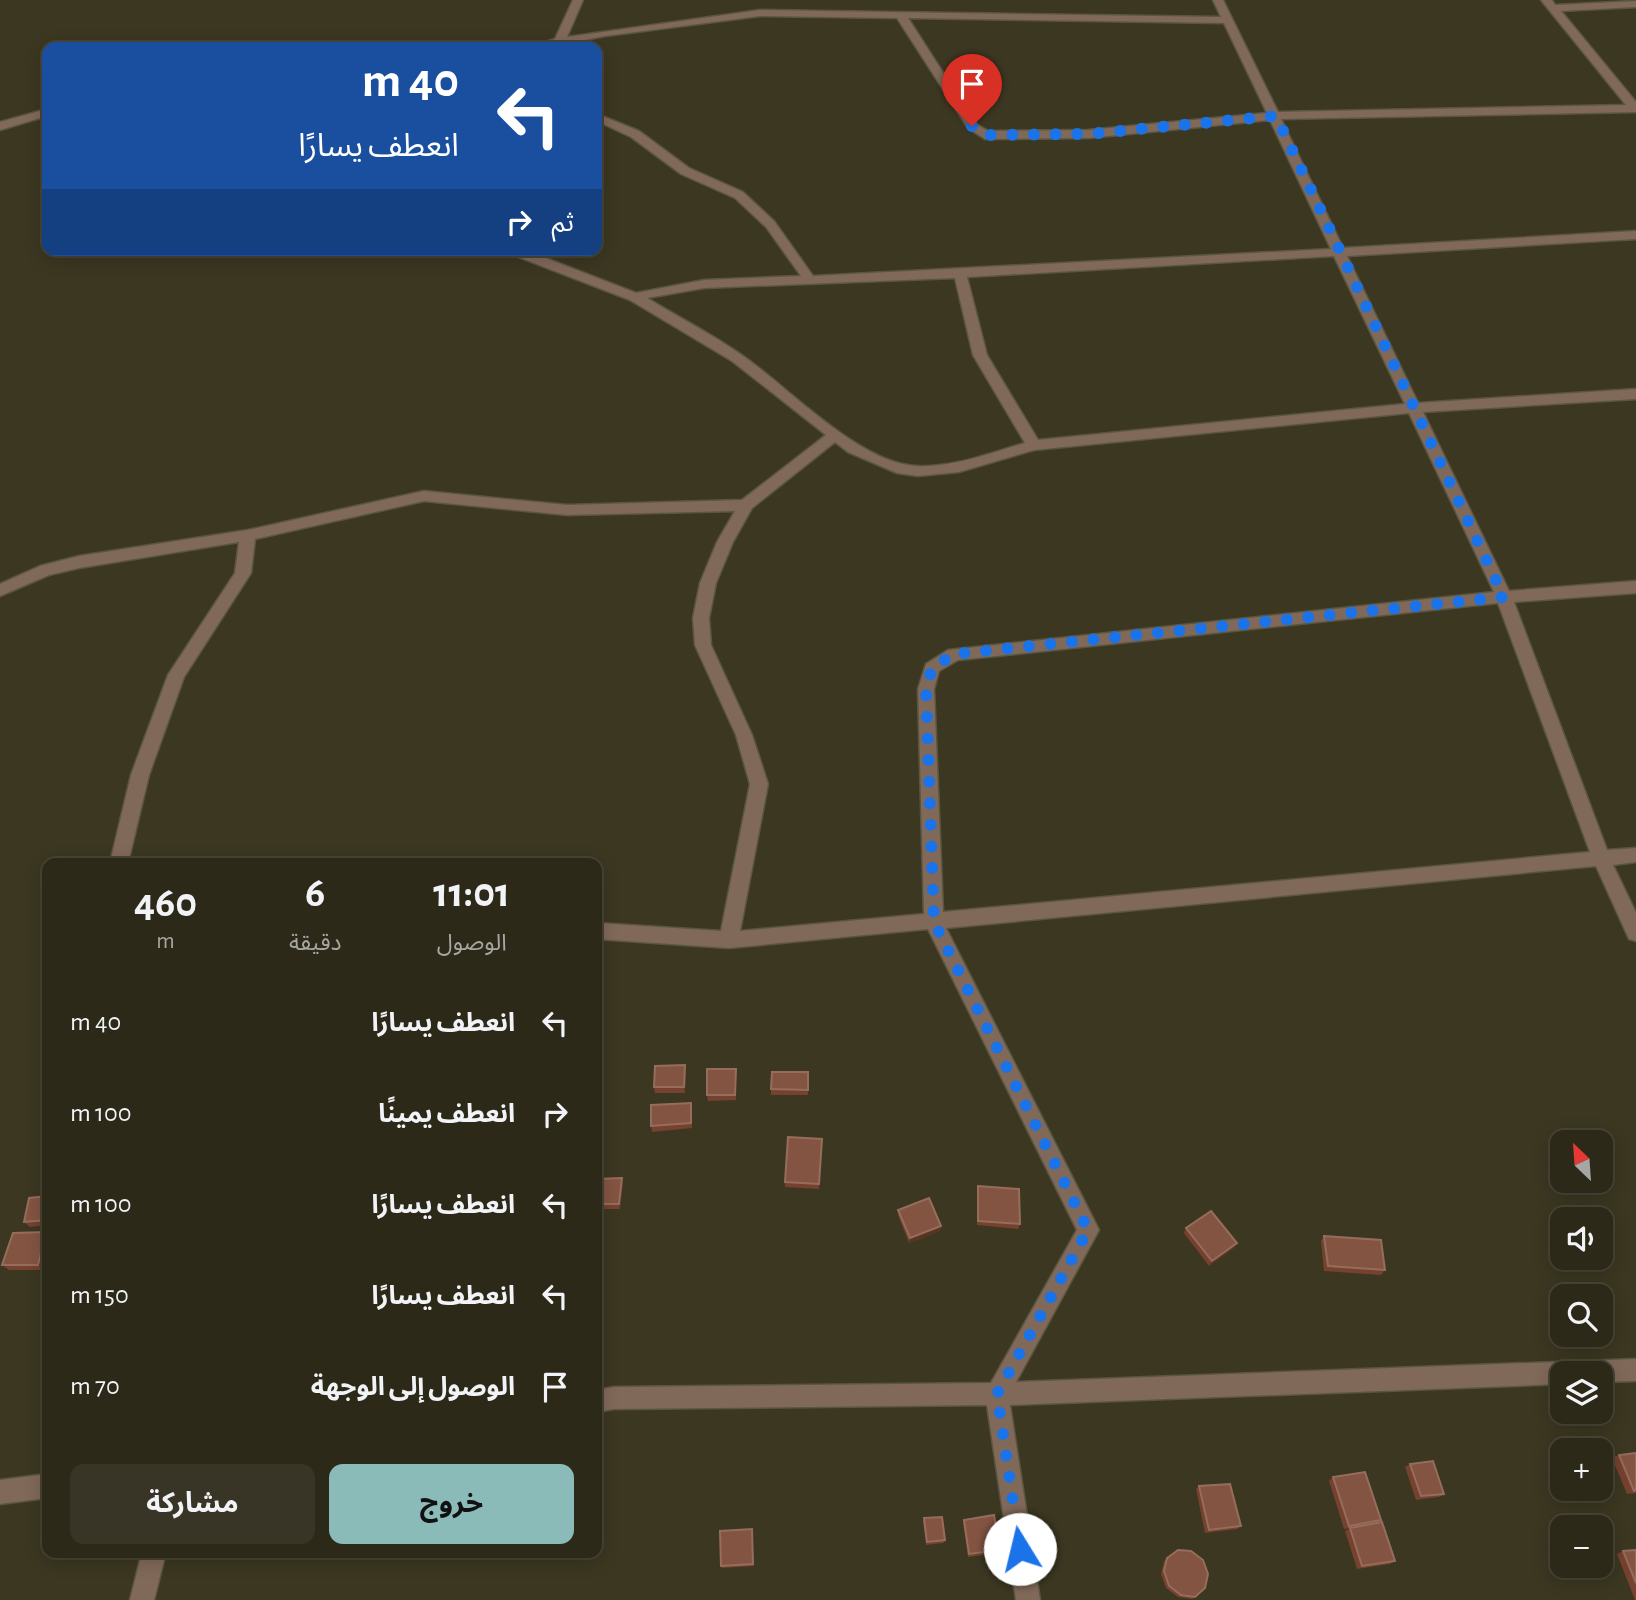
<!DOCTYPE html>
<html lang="ar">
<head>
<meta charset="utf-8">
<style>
  body { margin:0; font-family:"Alegreya Sans","Noto Sans Arabic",sans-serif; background:#383526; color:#f1f3f6; direction:rtl; height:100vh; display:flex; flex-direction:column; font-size:26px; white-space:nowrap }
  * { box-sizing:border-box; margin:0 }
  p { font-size:23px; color:#a6a6a2 }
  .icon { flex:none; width:38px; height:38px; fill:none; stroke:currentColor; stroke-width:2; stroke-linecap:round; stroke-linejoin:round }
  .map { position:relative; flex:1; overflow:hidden; direction:ltr }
  .drawer { position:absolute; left:42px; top:858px; width:560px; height:700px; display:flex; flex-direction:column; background:#2c2919; border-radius:14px; box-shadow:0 4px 18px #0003,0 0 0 2px #484538; direction:rtl }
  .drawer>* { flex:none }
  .banner { position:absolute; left:42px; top:42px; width:560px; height:214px; border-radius:14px; box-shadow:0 4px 18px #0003,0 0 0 2px #484538; direction:rtl; background:#1a4fa0; color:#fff; overflow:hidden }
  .needle { width:46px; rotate:335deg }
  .fabs { position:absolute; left:1550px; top:1130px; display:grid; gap:14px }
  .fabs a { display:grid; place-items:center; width:63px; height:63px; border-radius:14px; background:#2c2919; box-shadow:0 4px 18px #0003,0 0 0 2px #484538; font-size:35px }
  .pin { position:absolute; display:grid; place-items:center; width:60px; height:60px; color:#fff; margin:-72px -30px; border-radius:50% 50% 50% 0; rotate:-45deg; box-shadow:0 0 7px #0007 }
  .pin .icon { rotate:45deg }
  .me { position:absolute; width:77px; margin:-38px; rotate:351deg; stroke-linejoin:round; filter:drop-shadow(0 0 5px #0008) }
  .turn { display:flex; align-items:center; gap:24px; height:147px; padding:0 28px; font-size:32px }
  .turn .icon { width:91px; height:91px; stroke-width:2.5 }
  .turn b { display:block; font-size:49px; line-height:60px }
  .then { display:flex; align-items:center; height:66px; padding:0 28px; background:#0003; gap:14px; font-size:26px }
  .eta { display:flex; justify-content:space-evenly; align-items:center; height:119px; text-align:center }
  .eta b { font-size:42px; font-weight:700; line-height:49px }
  .cta { display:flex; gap:14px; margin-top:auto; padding:14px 28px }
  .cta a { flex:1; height:80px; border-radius:14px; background:#8bbbb9; color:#111; font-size:28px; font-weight:700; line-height:80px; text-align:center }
  .cta a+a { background:#383526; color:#f1f3f6 }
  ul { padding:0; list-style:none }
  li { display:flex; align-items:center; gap:21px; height:91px; padding:0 28px }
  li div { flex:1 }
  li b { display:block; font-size:26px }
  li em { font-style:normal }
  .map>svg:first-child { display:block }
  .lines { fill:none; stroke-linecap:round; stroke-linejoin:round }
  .minor-casing { stroke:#595541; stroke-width:3 }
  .minor { fill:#816959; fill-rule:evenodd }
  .wall { fill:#77412f }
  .shaded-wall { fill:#593521 }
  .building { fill:#845442; stroke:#966d5c; stroke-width:2 }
  .route { stroke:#1a73e8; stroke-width:12; stroke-dasharray:0 21.6 }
</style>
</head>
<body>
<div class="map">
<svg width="1636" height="1600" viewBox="0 0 1636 1600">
  <rect width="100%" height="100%" fill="#3b3721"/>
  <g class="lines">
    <defs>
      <g id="minor">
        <path d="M573,0H583L567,37L760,10L1221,17L1213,0H1223L1278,112L1626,105L1541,0H1552L1555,5L1636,1V7L1561,11L1636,102V112L1281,119L1343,248L1636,231V239L1347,256L1418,403L1636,389V399L1423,412L1509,591L1636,581V593L1514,602L1607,850L1636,848V862L1613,865L1636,913V941L1629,939L1596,866L946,928L1099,1230L1016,1382L1636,1359V1381L1601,1382V1374H1563V1384L1010,1405L1040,1600H1016L987,1405L614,1409L597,1412V1390L614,1387L991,1383L1077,1230L928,929L729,948L597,939V923L721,931L750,784L736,735L695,645L693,618L700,583L717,542L735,511L567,515L424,501L255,539L251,573L184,677L149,775L128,863H110L131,775L168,675L235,573L239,542L79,568L49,575L0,596V584L40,566L79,556L248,530L424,491L567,505L742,500L826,435L732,361L630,300L508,253L507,250H525L636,293L704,280L801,276L766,227L735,198L681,174L631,137L597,121V114L639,131L689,168L743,192L774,221L813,276L1331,249L1270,120L1088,138L985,139L968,128L897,18L760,16L605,36L549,47H528L555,39ZM908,18L1224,23L1267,113L1088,130L988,131L976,124ZM1334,256L1405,404L1038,440L987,355L967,277ZM955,278L973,355L1025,443C990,453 953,468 916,466C859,463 789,388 743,356C712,334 678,317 647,298L704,288ZM1409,413L1494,592L948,650L926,664L918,689L924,914L740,931L768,784L752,735L711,645L709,618L716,583L733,542L752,508L835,442L848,452L897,473L918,476L959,472L1034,450ZM1498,603L1590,852L943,912L934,689L939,671L958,660Z"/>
        <path d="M47,109V116L0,130V122Z"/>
        <path d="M47,1474V1498L0,1504V1480Z"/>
        <path d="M142,1552H166L154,1600H130Z"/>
      </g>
    </defs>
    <!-- minor casing -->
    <use href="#minor" class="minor-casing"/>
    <!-- minor -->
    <use href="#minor" class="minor"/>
  </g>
  <!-- wall -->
  <g class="wall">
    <path d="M736,1069V1100L708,1101L707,1095Z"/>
    <path d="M686,1071L685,1093H655L654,1087Z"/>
    <path d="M808,1072V1095H771V1089Z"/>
    <path d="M691,1103L692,1128L652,1132L651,1126Z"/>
    <path d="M822,1139L819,1189L785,1187V1182Z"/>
    <path d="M597,1179L623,1184L620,1209H597Z"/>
    <path d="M978,1186L1020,1224L1018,1229L977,1225V1191Z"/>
    <path d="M47,1196V1225L30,1227L24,1222Z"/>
    <path d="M898,1210L941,1226L940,1231L909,1243L898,1215Z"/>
    <path d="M1186,1228L1237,1243L1234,1248L1209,1266L1184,1233Z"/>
    <path d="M13,1233L44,1270H9L2,1265Z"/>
    <path d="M1324,1236L1385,1270L1381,1275L1324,1271L1321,1241Z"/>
    <path d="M1636,1453V1493L1627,1494L1612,1458L1619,1455Z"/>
    <path d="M1410,1464L1444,1494L1439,1497L1416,1500L1405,1467Z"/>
    <path d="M1333,1477L1381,1520L1377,1523L1395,1561L1390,1564L1357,1569L1345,1531L1350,1528L1344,1529L1329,1481Z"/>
    <path d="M1199,1486L1241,1526L1237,1529L1205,1533L1196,1489Z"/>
    <path d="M924,1518L945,1540L944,1543L926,1545L923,1521Z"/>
    <path d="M964,1520L1000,1550L998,1553L968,1557L963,1523Z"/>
    <path d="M752,1529L754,1566L722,1568L721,1566Z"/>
    <path d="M1178,1550L1205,1588L1192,1599L1178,1597L1166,1588L1161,1574L1164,1561Z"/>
    <path d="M1636,1550V1600H1635L1617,1554L1623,1551Z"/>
  </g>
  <!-- shaded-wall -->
  <g class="shaded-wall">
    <path d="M685,1065L686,1071L685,1093L684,1087Z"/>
    <path d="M622,1178L623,1184L620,1209L619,1204Z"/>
    <path d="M941,1226L940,1231L909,1243L910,1238Z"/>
    <path d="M46,1232L47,1256L44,1270L38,1265Z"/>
    <path d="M1237,1243L1234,1248L1209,1266L1212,1261Z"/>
  </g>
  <!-- building -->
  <g class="building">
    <path d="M685,1065L684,1087H654L655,1066Z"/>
    <path d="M707,1069H736L735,1095H707Z"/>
    <path d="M772,1072H808V1090L771,1089Z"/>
    <path d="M691,1103V1123L651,1126V1105Z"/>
    <path d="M788,1137L822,1139L819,1184L785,1182Z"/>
    <path d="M622,1178L619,1204H597V1179Z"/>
    <path d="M978,1186L1019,1189L1020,1224L978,1221Z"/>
    <path d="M47,1196V1220L24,1222L29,1198Z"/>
    <path d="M929,1198L941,1226L910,1238L898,1210Z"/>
    <path d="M1211,1211L1237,1243L1212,1261L1186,1228Z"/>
    <path d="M46,1232L38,1265H2L13,1233Z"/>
    <path d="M1324,1236L1381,1240L1385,1270L1328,1266Z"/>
    <path d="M1636,1453V1490L1634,1491L1619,1455Z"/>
    <path d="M1433,1461L1444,1494L1421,1496L1410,1464Z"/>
    <path d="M1365,1472L1381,1520L1349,1526L1333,1477Z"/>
    <path d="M1230,1484L1241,1526L1209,1530L1199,1486Z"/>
    <path d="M994,1515L1000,1550L969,1554L964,1520Z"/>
    <path d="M942,1517L945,1540L927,1542L924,1518Z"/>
    <path d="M1382,1522L1395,1561L1362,1566L1350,1528Z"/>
    <path d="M752,1529L753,1564L721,1566L720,1531Z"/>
    <path d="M1178,1550L1191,1551L1203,1560L1208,1574L1205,1588L1195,1597L1181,1595L1169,1586L1164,1571L1167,1558Z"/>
    <path d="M1636,1550V1583L1623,1551Z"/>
  </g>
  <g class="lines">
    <!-- route -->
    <path class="route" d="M972,126L985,135L1088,134L1276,116L1504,597L954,654L932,668L926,689L934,922L1088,1230L997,1394L1020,1549"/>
  </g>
</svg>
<div class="fabs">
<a><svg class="needle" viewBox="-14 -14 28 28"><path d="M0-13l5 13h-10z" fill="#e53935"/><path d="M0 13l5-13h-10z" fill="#a6a6a2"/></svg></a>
<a><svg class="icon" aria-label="sound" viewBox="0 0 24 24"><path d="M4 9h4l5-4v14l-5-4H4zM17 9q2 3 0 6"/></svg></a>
<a><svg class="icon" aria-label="search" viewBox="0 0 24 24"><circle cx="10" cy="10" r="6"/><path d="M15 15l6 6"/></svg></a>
<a><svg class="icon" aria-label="layers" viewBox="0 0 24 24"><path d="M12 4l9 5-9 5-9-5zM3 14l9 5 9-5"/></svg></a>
<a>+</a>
<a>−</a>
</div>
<div class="pin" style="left:972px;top:126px;background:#d93025"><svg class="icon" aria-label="arrive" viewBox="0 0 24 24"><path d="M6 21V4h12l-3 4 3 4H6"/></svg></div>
<svg class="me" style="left:1020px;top:1549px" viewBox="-20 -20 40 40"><circle r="19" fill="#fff"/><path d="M0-13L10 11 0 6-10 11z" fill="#1a73e8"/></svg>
<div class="banner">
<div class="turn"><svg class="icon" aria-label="left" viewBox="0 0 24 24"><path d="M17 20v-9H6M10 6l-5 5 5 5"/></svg><div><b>40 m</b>انعطف يسارًا</div></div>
<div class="then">ثم<svg class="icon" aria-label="right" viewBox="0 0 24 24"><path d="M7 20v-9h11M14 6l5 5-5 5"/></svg></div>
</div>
<section class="drawer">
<div class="eta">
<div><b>11:01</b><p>الوصول</p></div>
<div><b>6</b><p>دقيقة</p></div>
<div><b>460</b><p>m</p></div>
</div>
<ul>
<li><svg class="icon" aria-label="left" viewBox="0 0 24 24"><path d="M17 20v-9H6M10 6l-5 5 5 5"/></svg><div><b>انعطف يسارًا</b></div><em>40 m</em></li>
<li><svg class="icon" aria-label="right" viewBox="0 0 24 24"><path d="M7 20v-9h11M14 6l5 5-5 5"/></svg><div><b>انعطف يمينًا</b></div><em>100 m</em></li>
<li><svg class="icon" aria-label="left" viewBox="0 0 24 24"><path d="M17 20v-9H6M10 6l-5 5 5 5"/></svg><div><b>انعطف يسارًا</b></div><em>100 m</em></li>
<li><svg class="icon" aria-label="left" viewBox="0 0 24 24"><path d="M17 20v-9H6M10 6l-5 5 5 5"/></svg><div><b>انعطف يسارًا</b></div><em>150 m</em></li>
<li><svg class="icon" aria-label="arrive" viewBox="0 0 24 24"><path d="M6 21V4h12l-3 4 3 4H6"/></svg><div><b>الوصول إلى الوجهة</b></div><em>70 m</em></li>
</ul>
<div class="cta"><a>خروج</a><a>مشاركة</a></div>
</section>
</div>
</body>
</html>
